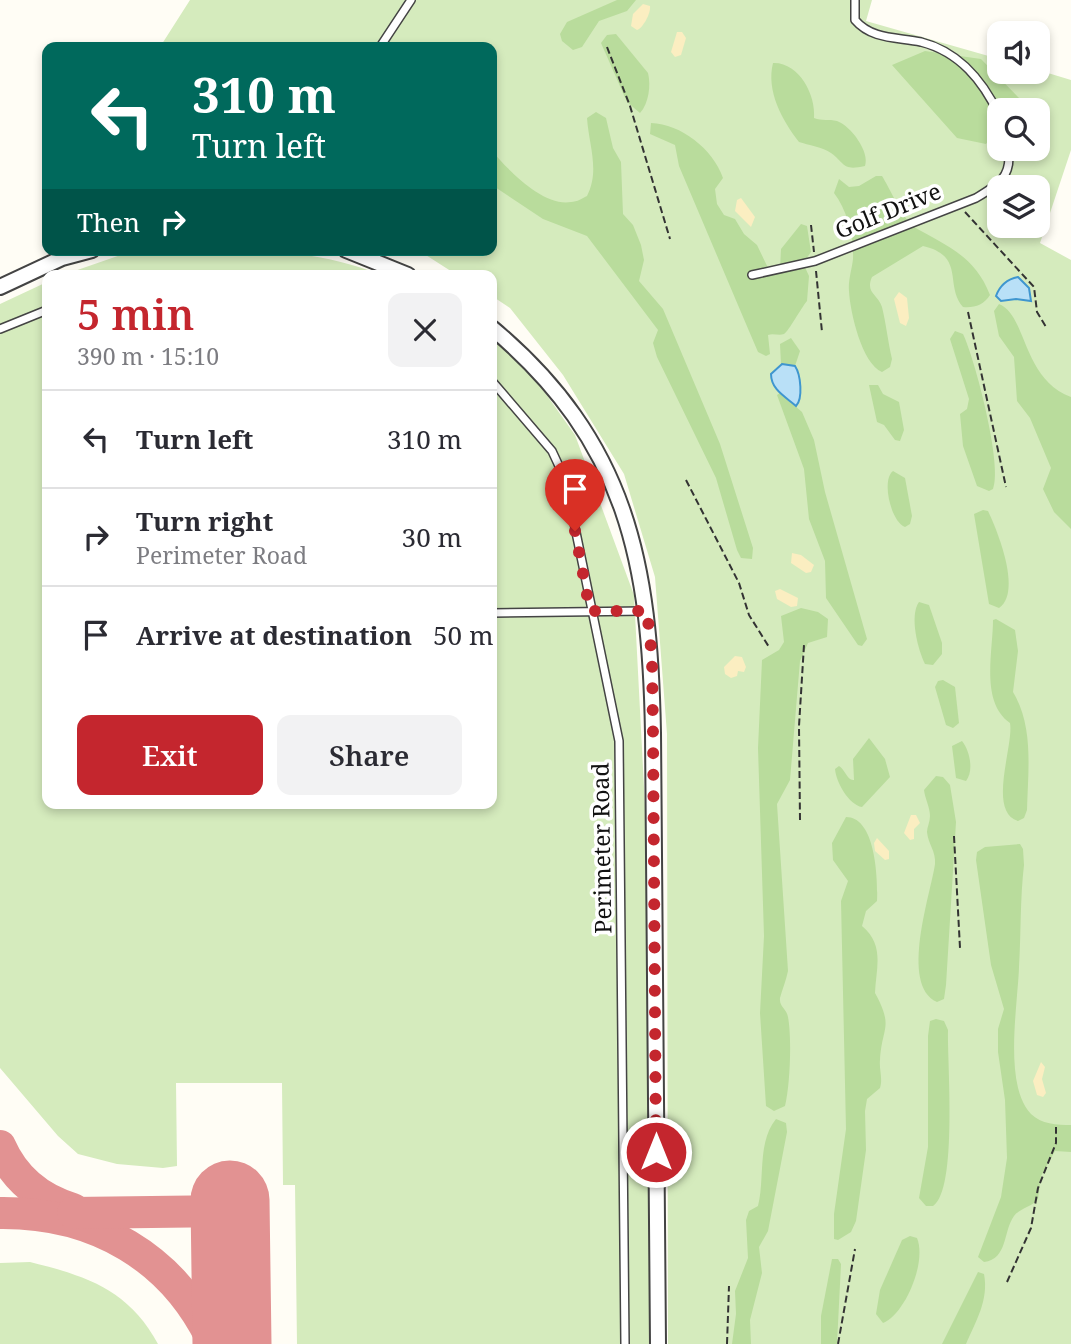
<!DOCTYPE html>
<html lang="en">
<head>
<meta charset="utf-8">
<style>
  body { margin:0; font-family:"Noto Serif",serif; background:#f2f2f3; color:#2b2b33; height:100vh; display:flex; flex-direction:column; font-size:26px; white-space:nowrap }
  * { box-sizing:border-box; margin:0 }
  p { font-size:23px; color:#7c7c81 }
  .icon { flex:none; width:38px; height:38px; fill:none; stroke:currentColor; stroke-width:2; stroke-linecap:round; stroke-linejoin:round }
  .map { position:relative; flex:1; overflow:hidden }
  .details { position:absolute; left:42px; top:270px; width:455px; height:539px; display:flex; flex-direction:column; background:#fff; border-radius:14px; box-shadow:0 4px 10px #0003 }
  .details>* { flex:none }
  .top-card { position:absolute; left:42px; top:42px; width:455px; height:214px; border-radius:14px; box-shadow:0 4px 10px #0003; background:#00695c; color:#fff; overflow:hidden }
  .fabs { position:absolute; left:987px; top:21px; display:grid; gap:14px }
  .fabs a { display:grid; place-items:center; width:63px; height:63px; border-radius:14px; background:#fff; box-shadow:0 4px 10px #0003; font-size:35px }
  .pin { position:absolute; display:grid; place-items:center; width:60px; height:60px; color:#fff; margin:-72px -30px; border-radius:50% 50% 50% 0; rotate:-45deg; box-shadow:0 0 7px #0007 }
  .pin .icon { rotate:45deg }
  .me { position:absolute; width:77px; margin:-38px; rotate:0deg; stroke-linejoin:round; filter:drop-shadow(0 0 5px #0008) }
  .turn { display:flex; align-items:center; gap:24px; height:147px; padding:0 35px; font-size:32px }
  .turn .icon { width:91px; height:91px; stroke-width:2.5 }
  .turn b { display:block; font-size:49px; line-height:60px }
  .then { display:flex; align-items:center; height:66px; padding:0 35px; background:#0003; gap:14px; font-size:26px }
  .round { display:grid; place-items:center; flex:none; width:74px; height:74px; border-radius:14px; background:#f2f2f3 }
  .headline { display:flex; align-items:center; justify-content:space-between; height:119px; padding:0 35px }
  h1 { font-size:42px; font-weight:600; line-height:52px; color:#c4262e }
  .button { display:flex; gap:14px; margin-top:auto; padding:14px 35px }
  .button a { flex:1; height:80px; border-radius:14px; background:#c4262e; color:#fff; font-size:28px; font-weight:600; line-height:80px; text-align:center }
  .button a+a { background:#f2f2f3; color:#2b2b33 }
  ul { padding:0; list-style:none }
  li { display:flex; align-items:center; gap:21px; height:98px; padding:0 35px; border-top:2px solid #e1e1e2 }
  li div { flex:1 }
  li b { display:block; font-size:26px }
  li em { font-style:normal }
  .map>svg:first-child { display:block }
  .green { fill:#d5ebbd; fill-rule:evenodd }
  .forest { fill:#b9dc9c }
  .sand { fill:#fbeec1 }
  .water { fill:#b9e0f7; stroke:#3f96cf; stroke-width:2 }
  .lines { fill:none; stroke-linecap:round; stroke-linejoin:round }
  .taxiway { stroke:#e29292; stroke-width:32 }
  .runway { stroke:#e29292; stroke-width:79 }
  .lane-casing { stroke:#444; stroke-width:10 }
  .street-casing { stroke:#444; stroke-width:18 }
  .path { stroke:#333; stroke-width:2; stroke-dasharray:7 3.5; stroke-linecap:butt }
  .lane { stroke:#fff; stroke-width:7 }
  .street { stroke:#fff; stroke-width:14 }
  .route { stroke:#c4262e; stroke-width:12; stroke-dasharray:0 21.6 }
  .labels { text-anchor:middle; stroke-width:7; stroke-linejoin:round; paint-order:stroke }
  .street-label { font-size:23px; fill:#111; stroke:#fff }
</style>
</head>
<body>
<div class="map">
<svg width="1071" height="1344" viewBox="0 0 1071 1344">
  <rect width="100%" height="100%" fill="#fffdf5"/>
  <!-- green -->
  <g class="green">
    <path d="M190,0H872L866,21L999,59V72L1038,70L1071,80V150L1040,243L1071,260V1344H668L667,734L655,577L624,474L563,375L510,308L492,296V275H457L418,250H492V47H160ZM999,110H1038V149H999ZM999,187H1038V226H999Z"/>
    <path d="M135,250C220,250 301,243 381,275H63Z"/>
    <path d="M47,282V803H492V336L519,356L575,435L634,595L647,845L652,1344H297L295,1185H283L282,1083H176L177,1166L163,1168L117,1164L78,1154L58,1136L0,1068V304Z"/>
    <path d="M30,1262C86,1276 128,1289 158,1344H0V1263Z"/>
  </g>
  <!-- forest -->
  <g class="forest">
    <path d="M617,0H636L627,11L599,21L582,47L573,50L562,41L560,34L567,22Z"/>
    <path d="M616,34L648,73C651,85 649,103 640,113L627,102L601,43L607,35Z"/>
    <path d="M925,51L981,59L1020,99L1011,110H999V126L986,144L957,138L892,65Z"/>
    <path d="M773,63C799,62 816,95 814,118C822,121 829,119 837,121C851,126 870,152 865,166C842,171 846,164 831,153C823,147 808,145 799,142C782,120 766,91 773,63Z"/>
    <path d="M596,112L606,118L613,148L621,162L623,214L633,225L641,245L644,260L639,281L663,309L720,444L753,548L752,559L741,558L737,550L716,478L657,357L653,343L658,330L587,236L543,219L492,185V151C508,170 544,207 571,202C577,202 583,198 587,196C600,171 589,146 587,118Z"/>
    <path d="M651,123C681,124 713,149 723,178L715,189L717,204L724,215L735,219L744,234L757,245L770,272L780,269L781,249L801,224L807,226L811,252L803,263L809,276L807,301C801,308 789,331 784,334C779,336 773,333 768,335L770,354L766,356L758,352L749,331L679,166L675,145L650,134Z"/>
    <path d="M876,176H882C889,187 905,222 914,227C947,246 975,256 990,295C984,305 974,308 963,307C944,285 966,256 923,246L872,277C865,293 878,294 882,307C886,323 888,342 892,359L890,367L882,372C862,364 850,312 849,291C848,280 852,269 853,259C854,236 847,210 834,193L839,179L849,187L859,186Z"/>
    <path d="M999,304C1027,315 1022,379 1071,397V529L1054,512L1043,489L1051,468L1030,418L1017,401L1014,357L999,336L994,311Z"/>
    <path d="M955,331L963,334C975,359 1003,466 993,489L989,491L977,486L963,446L960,414L967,409L969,399L950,339Z"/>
    <path d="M791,338L800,351L795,366L781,364L780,344Z"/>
    <path d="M869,385H878L883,394L899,402L904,430L900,441L895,440L884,425L877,422Z"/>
    <path d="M780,393L802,412L814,440L825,492L867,639L862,646L858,645L826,598L825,561L809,519L804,469L777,395Z"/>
    <path d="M893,471L905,478L912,516L910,524L905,527C891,522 881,480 893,471Z"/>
    <path d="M983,510L988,511C998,532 1022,592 999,608L989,604L974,514Z"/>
    <path d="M919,602L929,605L942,643V654L933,665L925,664C918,650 909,616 919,602Z"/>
    <path d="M801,608L818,612L828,619L827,637L808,643L800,661L790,780L777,804L788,971C786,981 782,990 780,998C779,1007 787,1009 788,1017C792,1038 790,1086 785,1106L774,1111L766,1106L760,1013L764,936L758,748L762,660L779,650L784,642L781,616Z"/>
    <path d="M996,619L1015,630L1018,651L1013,692C1034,727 1028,770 1027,810L1024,818L1018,821C987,811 1014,746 1010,723C980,702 993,652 993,620Z"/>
    <path d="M943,680L955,687L959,723L953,728L946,725L935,687L938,681Z"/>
    <path d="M869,738L885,759L890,777L862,807C849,805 836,782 835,769L839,766C845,769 847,781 854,780L853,759Z"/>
    <path d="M962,741C970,751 974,771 966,781L956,778L952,746Z"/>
    <path d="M936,776L943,777L950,785L956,822L946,985L944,999L937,1002C899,985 931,893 935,864C936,851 928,844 927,832C927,827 930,822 930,816C930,807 925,799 924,790Z"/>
    <path d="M846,817C876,817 878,880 877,901L866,911L862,926C885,945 876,968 875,993C894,1028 882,1026 880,1060C879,1070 883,1078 880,1088L867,1099L865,1111L866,1150L856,1221L851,1232L838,1240L834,1239V1214L846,1129L841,901L848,881L833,860L832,843Z"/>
    <path d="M1020,844L1023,849L1024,865C1020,899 1021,933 1019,967C1018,1004 1003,1085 1031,1114C1041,1124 1057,1125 1071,1125V1152L1055,1151L1041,1176L1038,1199C1032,1207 1020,1208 1014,1216C1003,1231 1008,1259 984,1262L978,1257L1001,1197L1007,1158L1005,1100L998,1052V1029L1004,1009L991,965L976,860L977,852L985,847Z"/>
    <path d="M936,1019L944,1021L948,1030C947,1061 958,1190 933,1206H926L919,1198L928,1147V1036L930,1021Z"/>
    <path d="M776,1119L786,1123L787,1132L768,1231L759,1247L762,1273L750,1320L751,1344H732L736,1314L735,1291L748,1258L746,1220L749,1211L758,1206C765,1179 757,1142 776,1119Z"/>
    <path d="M910,1236L917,1238C927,1262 905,1314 883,1323L876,1314L880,1290L902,1240Z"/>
    <path d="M832,1259H838L841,1264L837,1344H821V1316Z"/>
    <path d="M978,1272L984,1274C989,1300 976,1321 966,1344H942Z"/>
  </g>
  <!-- sand -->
  <g class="sand">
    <path d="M643,4L650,6C651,13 643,28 637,30L631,26L633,14Z"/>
    <path d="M677,32H682L686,38L681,55L675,57L671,52Z"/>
    <path d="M741,198L755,217L751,227L735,211L737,200Z"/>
    <path d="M899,292L907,298L909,318L906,326L900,323L894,299Z"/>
    <path d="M792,553L801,555L814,565L811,572L806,573L791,563Z"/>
    <path d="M780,589L798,598L797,606L791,607L777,599L775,591Z"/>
    <path d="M735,656L742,657L746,667L744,672L738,671L737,676L731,678L725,674L724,667Z"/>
    <path d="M911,815H916L920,823L914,829V839L910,840L904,833Z"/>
    <path d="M877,838L889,851V859L885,860L875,851L874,843Z"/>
    <path d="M1041,1062L1045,1067L1042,1079L1046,1093L1043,1097L1037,1095L1033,1081Z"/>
  </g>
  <!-- water -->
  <g class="water">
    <path d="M1018,277L1029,288L1031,301L1016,299L1001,301L996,296C1000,285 1008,279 1018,277Z"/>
    <path d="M782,364L795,366C801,375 803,399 796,406C786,397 771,390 771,374Z"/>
  </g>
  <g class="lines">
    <!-- taxiway -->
    <g class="taxiway">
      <path d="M0,1146C14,1178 39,1199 73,1209"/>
      <path d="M0,1213C95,1212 174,1257 214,1344"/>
      <path d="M73,1213L230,1211"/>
    </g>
    <!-- runway -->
    <path class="runway" d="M230,1200L232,1344"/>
    <defs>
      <g id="lane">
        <path d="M855,0V20C872,40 898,37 921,42C960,52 983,81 999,115"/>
        <path d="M380,47L411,0"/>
        <path d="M154,275H255"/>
        <path d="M752,275L815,261L976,198C998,185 1013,176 1008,149"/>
        <path d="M0,329L47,310"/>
        <path d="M492,381L552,451L565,479L619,741L625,1344"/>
        <path d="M492,613L645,611"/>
      </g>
      <g id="street">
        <path d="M346,250L408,275"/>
        <path d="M0,287L62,258L92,250"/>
        <path d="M492,328C628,442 650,564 653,733L658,1344"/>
      </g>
    </defs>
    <!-- lane casing -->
    <use href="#lane" class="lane-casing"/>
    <!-- street casing -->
    <use href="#street" class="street-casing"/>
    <!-- path -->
    <g class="path">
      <path d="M607,47L630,106L670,239"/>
      <path d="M965,212L1034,287L1037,312L1046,327"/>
      <path d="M811,225L814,252"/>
      <path d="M816,271L822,332"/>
      <path d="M968,312L1006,487"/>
      <path d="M686,480L739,583L749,615L769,647"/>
      <path d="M800,820L799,726L804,645"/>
      <path d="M954,836L960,948"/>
      <path d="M1007,1282L1031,1228L1038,1188L1056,1143V1127"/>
      <path d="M727,1344L729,1286"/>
      <path d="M838,1344L855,1249"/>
    </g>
    <!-- lane -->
    <use href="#lane" class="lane"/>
    <!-- street -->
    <use href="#street" class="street"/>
  </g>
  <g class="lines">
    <!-- route -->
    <path class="route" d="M575,531L590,611H647L652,657L653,733L656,1152"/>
  </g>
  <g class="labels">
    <!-- street labels -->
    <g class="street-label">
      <text transform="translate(888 211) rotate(-22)" y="8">Golf Drive</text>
      <text transform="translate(602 848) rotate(-91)" y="8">Perimeter Road</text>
    </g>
  </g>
</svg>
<div class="fabs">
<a><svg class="icon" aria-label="sound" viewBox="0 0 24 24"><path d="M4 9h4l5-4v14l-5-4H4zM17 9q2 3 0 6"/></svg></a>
<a><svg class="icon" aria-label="search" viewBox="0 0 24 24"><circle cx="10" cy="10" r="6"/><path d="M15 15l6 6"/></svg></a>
<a><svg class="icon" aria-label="layers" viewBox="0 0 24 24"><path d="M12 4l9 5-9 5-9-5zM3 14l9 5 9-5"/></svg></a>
</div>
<div class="pin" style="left:575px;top:531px;background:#d93025"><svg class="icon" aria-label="arrive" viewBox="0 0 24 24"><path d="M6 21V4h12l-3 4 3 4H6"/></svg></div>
<svg class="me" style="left:656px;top:1152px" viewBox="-20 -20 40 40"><circle r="17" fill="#c4262e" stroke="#fff" stroke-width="3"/><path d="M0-11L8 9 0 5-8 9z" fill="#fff"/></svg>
<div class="top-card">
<div class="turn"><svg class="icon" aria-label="left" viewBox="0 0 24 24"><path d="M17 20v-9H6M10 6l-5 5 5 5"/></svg><div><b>310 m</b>Turn left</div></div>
<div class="then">Then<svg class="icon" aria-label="right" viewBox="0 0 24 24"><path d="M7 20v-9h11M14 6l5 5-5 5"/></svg></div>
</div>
<section class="details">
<div class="headline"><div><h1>5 min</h1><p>390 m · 15:10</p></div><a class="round"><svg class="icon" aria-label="close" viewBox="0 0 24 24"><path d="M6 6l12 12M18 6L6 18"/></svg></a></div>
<ul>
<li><svg class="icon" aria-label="left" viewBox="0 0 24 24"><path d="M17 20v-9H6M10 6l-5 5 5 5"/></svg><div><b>Turn left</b></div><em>310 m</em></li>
<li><svg class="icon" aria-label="right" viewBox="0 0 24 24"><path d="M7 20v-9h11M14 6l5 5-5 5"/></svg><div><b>Turn right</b><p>Perimeter Road</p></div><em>30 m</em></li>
<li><svg class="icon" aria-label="arrive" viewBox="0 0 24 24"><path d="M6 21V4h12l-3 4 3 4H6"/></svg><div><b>Arrive at destination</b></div><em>50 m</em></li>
</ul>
<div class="button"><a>Exit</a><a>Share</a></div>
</section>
</div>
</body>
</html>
